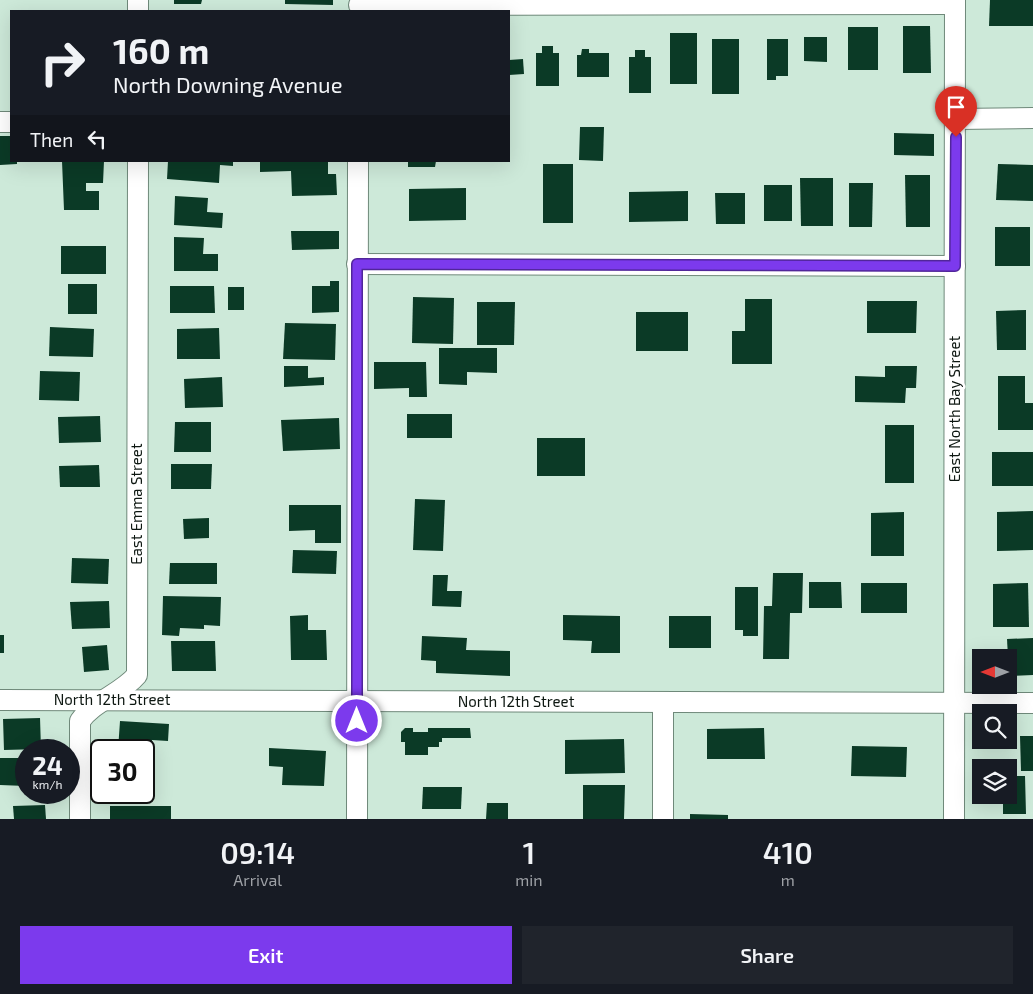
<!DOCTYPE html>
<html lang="en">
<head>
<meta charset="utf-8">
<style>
  body { margin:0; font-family:"Exo 2",sans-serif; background:#20242c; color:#f1f3f6; height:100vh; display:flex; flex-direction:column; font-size:19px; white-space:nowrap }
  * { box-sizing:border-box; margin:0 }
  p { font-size:16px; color:#9ea1a6 }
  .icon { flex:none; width:28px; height:28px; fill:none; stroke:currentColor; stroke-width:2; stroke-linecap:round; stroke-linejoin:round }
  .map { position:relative; height:819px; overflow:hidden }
  .panel { display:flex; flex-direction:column; background:#171b24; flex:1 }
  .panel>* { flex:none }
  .guide { position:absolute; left:10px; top:10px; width:500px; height:152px; border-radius:0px; box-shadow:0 5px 20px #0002; background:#171b24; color:#f1f3f6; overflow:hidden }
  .needle { width:32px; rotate:270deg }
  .tools { position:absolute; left:972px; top:649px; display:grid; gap:10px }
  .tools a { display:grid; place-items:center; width:45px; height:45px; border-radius:0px; background:#171b24; box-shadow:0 5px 20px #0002; font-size:25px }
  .speed { position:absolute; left:15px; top:739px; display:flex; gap:10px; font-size:25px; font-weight:700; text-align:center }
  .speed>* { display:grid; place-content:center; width:65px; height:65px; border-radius:50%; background:#171b24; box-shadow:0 5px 20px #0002; line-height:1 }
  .speed small { font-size:12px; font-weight:400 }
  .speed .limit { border:2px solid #111; border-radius:8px; background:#fff; color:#111 }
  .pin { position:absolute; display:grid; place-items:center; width:42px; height:42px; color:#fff; margin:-51px -21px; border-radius:50% 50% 50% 0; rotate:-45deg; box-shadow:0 0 5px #0007 }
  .pin .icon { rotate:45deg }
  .me { position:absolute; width:55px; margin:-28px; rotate:0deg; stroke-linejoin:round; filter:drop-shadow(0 0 4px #0008) }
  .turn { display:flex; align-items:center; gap:18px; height:105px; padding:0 20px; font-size:22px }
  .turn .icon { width:65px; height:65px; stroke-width:2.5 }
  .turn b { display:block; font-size:35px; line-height:42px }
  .then { display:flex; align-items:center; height:48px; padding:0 20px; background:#0003; gap:10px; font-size:19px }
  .eta { display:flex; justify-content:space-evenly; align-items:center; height:85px; text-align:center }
  .eta b { font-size:30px; font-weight:600; line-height:35px }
  .primary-button { display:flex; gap:10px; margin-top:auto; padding:10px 20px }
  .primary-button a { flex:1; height:58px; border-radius:0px; background:#7c3aed; color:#fff; font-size:20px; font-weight:600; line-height:58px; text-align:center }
  .primary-button a+a { background:#20242c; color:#f1f3f6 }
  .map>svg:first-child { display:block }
  .building { fill:#0b3a26 }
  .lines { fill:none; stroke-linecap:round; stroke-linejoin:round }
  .minor-casing { stroke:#6f897a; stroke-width:22 }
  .minor { stroke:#fff; stroke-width:20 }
  .route-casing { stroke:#51269a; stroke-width:12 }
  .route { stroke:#7c3aed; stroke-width:9 }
  .labels { text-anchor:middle; stroke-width:5; stroke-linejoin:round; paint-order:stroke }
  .street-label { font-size:15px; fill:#0d1711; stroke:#fff }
</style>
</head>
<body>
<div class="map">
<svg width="1033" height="819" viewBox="0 0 1033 819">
  <rect width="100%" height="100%" fill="#cde9d9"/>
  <!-- building -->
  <g class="building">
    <path d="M174,0H202L201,4H174Z"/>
    <path d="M285,0H333V5L285,4Z"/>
    <path d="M990,0H1033V26H989Z"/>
    <path d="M903,26H930L931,73H903Z"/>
    <rect x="848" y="27" width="30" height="43"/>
    <rect x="670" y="33" width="27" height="51"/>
    <path d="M804,37H827V62L804,61Z"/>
    <rect x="712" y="39" width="27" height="55"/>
    <path d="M767,39H788V76H776V80H767Z"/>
    <path d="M542,46H553V53H559V86H536V53H542Z"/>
    <path d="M582,49H589V53H609V77H577V55H581Z"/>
    <path d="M635,50H645V57H651V93H629V57H635Z"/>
    <path d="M523,59L524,74L509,75V60Z"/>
    <path d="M580,127H604L603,161L579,160Z"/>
    <path d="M894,133L934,134V156L894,155Z"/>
    <path d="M0,136H11V161H17V164L0,165Z"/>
    <path d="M62,161H104L103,183H86V191H99V210H64Z"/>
    <path d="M168,161H233V166L220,165L219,183L167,179Z"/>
    <path d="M260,161H328V174H336L337,195L292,196L291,171L260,172Z"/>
    <path d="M408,161H436L435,167H408Z"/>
    <rect x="543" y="164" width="30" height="59"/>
    <path d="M998,164L1033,165V201L996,200Z"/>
    <path d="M905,175H930V227H906Z"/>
    <path d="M800,178H833V226H801Z"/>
    <path d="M849,183H873L872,227H849Z"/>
    <rect x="764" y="185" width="28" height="36"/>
    <path d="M466,188V220L409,221V189Z"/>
    <path d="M688,191V221L629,222V192Z"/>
    <path d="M715,193H745V224H716Z"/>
    <path d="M175,196L208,198L207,212L223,213L222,228L174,225Z"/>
    <rect x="995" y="227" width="35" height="39"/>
    <path d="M291,231H339V249L292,250Z"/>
    <path d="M174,237L204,238L203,254H218V271H174Z"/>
    <rect x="61" y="246" width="45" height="28"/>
    <path d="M330,281H339V312L312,313V286H330Z"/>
    <rect x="68" y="284" width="29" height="30"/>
    <path d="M170,286H214L215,313H170Z"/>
    <rect x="228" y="287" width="16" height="23"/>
    <path d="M413,297L454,298L453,344L412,343Z"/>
    <path d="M745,299H772V364H732V331H745Z"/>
    <path d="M867,301H917L916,333H867Z"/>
    <path d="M477,302H515L514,345H477Z"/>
    <path d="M1026,310V350H997L996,311Z"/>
    <rect x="636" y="312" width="52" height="39"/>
    <path d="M285,323L336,324L335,360L283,359Z"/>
    <path d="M50,327L94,329L93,357L49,356Z"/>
    <path d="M219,328L220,359H177V329Z"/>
    <path d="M439,348H497V373L467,372V385L439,384Z"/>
    <path d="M374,362H426L427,397H409V388L374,389Z"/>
    <path d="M284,366H308V378L324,377V385L284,387Z"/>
    <path d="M885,366H917L916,388H906L905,403L855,402V376L885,377Z"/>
    <path d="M40,371L80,372L79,401L39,400Z"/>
    <path d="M998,376H1025V403H1033V430H998Z"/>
    <path d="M222,377L223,407L185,408L184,379Z"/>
    <rect x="407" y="414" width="45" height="24"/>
    <path d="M100,416L101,442L59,443L58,417Z"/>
    <path d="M339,418L340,449L283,451L281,420Z"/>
    <path d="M175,422H211V452H174Z"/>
    <rect x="885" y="425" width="29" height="58"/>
    <rect x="537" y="438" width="48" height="38"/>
    <rect x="992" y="452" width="41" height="34"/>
    <path d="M171,464H212L211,489H171Z"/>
    <path d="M99,465L100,487H60L59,466Z"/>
    <path d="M415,499L445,500L443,551L413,550Z"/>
    <path d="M289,505H341V543H315V530L289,531Z"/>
    <path d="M1033,511V550L997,551V512Z"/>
    <path d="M904,512V556H871V513Z"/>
    <path d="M209,518V538L184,539L183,519Z"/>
    <path d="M293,550L337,551L336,574L292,573Z"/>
    <path d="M72,558L109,559L108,584L71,583Z"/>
    <path d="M170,563H217V584H169Z"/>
    <path d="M773,573H803L802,613H790L789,659H763L764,606H772Z"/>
    <path d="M433,575H448L447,591H462L461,607L432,606Z"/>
    <path d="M809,582H841L842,608H809Z"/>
    <rect x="861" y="583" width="46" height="30"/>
    <path d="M1028,583L1029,627H993V584Z"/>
    <path d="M735,587H758V636H743V630H735Z"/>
    <path d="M163,596L221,597L220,626L204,625V629L180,628L179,636L162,635Z"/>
    <path d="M109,601L110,628L72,629L70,602Z"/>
    <path d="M308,615V630H326L327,660H291L290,616Z"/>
    <path d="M563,615L620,616V653H591L592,641L563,640Z"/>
    <rect x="669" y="616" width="42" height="32"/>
    <rect x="0" y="635" width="4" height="18"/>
    <path d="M422,636L467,638L466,650L510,651V676L436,673V661L421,660Z"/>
    <path d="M1033,638V675L1009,676L1007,639Z"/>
    <path d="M171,641H215L216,671H172Z"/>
    <path d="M107,645L109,670L84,672L82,647Z"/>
    <path d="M40,718L41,749L4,750L3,719Z"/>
    <path d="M120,721L169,724L168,741L152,740L150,758H144V750H118Z"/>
    <path d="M405,728H413V732H428V728H470L471,738H442V742H439V747H428V755H405V742H401V732Z"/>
    <path d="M764,728L765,759H707V729Z"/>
    <path d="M1020,736H1033V771H1021Z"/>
    <path d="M624,739L625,773L565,774V740Z"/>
    <path d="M852,746L907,747L906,777L851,776Z"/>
    <path d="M269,748L326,751L324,786L282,785L283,767L269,766Z"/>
    <path d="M0,758H26V786L0,785Z"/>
    <path d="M1009,776H1025L1026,814H1003V795H1009Z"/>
    <path d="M583,785H625L624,819H583Z"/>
    <path d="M423,787H462L461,809H422Z"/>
    <path d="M487,803H508V819H486Z"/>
    <path d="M45,805L46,819H14L13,806Z"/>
    <rect x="110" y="806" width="61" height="13"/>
    <path d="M690,814L728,815V819H690Z"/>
  </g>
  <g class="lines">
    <defs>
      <g id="minor">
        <path d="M138,0V11"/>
        <path d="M359,5L955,4"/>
        <path d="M956,119L1033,118"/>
        <path d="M0,122H11"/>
        <path d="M357,264L955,266"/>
        <path d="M0,700L1033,703"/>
        <path d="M80,819V721C94,701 121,694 137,675L138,161"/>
        <path d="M357,819L358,161"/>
        <path d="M663,819V702"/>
        <path d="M954,819L955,0"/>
      </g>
    </defs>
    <!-- minor casing -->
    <use href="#minor" class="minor-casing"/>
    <!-- minor -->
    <use href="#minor" class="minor"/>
  </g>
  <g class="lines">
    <defs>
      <path id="route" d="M357,721V264L955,266L956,137"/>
    </defs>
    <!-- route casing -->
    <use href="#route" class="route-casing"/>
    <!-- route -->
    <use href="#route" class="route"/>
  </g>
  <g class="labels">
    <!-- street labels -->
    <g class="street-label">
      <text transform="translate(955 409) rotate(-90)" y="5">East North Bay Street</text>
      <text transform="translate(137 504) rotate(-90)" y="5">East Emma Street</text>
      <text x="112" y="705">North 12th Street</text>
      <text x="516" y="707">North 12th Street</text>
    </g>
  </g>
</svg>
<div class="tools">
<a><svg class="needle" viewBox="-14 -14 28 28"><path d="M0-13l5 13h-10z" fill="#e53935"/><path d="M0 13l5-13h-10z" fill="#9ea1a6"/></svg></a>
<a><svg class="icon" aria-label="search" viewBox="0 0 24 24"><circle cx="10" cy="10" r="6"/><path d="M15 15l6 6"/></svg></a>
<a><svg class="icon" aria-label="layers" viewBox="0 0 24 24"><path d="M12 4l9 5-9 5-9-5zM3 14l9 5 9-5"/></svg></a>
</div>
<div class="speed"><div>24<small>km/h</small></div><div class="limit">30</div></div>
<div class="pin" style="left:956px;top:137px;background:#d93025"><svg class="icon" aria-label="arrive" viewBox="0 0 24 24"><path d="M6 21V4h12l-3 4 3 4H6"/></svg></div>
<svg class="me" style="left:357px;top:721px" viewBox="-20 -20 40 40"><circle r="17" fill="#7c3aed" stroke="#fff" stroke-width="3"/><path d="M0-11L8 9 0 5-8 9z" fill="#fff"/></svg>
<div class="guide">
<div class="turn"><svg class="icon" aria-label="right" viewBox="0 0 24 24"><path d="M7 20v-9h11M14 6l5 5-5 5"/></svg><div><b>160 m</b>North Downing Avenue</div></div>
<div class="then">Then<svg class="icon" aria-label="left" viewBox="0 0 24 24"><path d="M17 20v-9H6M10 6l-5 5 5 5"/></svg></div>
</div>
</div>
<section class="panel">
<div class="eta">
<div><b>09:14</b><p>Arrival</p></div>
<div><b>1</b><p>min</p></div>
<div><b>410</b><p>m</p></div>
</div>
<div class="primary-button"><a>Exit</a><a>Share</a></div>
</section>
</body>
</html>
